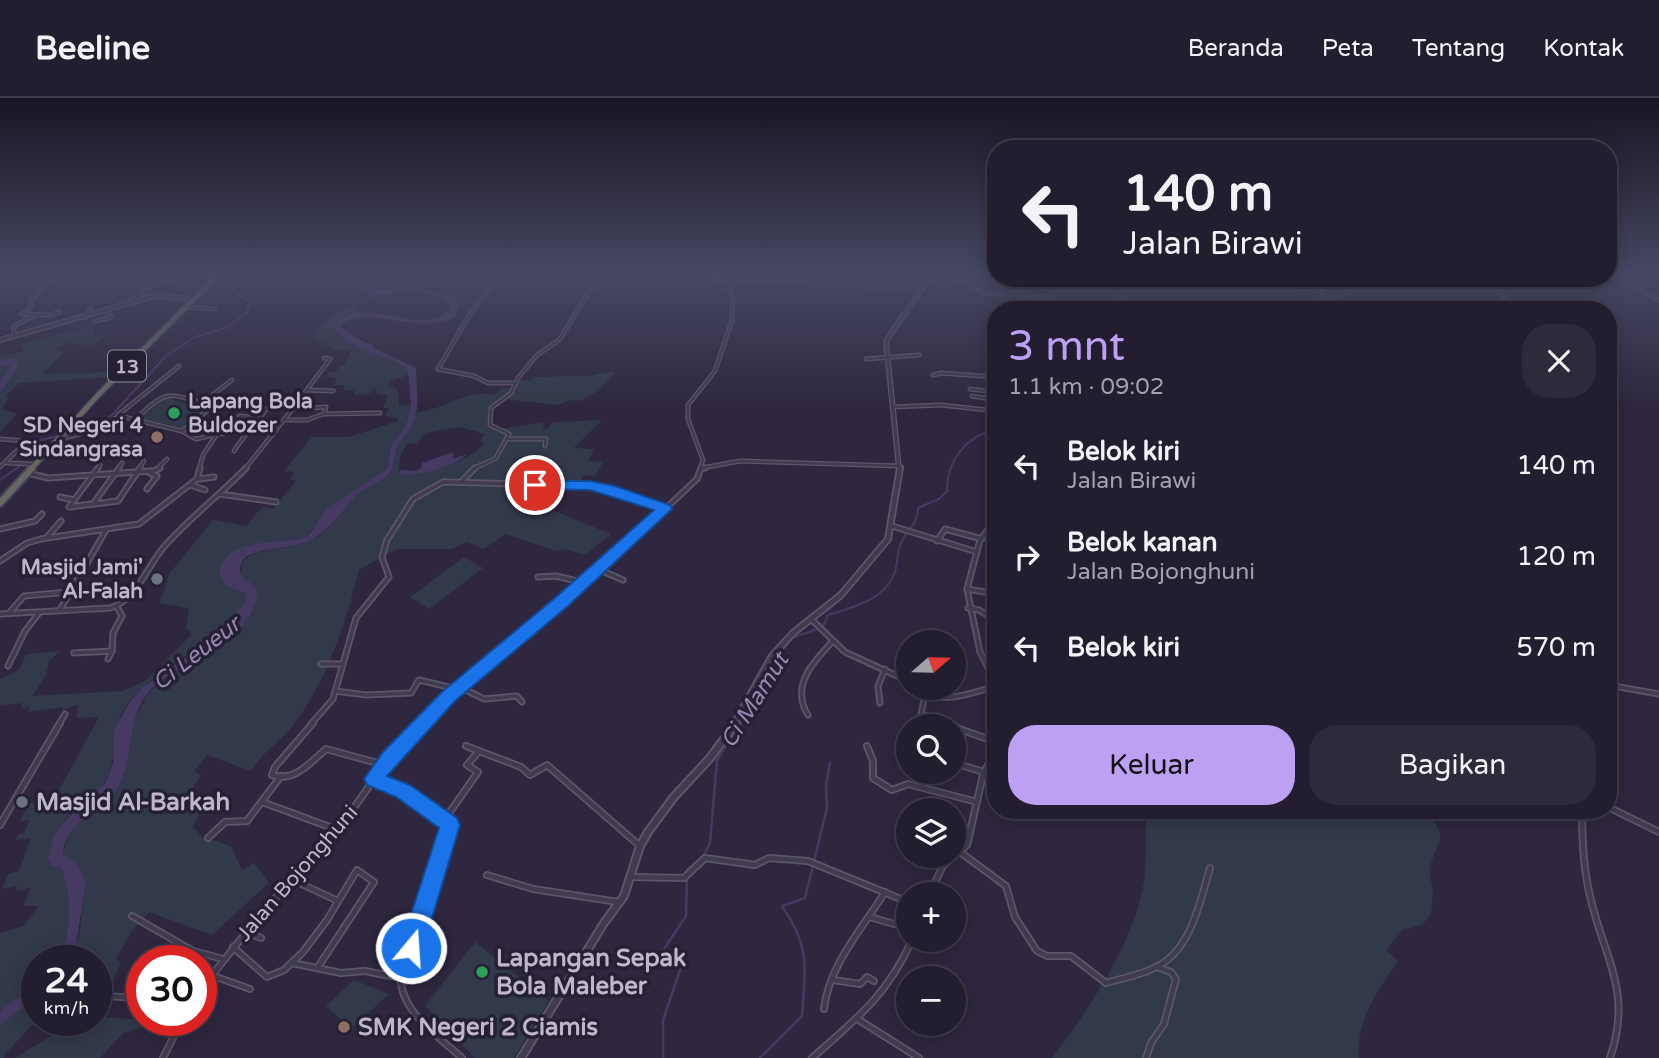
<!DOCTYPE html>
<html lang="id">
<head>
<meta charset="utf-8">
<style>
  body { margin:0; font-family:"Varela Round",sans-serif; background:#2e2a3b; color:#f1f3f6; height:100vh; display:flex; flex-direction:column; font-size:26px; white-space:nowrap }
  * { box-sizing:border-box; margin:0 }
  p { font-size:23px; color:#a2a2aa }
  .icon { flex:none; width:38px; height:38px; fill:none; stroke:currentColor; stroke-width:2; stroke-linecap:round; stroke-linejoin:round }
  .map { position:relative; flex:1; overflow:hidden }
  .side { position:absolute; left:987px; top:203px; width:630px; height:518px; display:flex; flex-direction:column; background:#221d2f; border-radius:28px; box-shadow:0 4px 18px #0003,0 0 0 2px #3f3b4b }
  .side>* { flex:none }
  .top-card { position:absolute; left:987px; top:42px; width:630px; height:147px; border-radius:28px; box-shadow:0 4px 18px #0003,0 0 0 2px #3f3b4b; background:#221d2f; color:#f1f3f6; overflow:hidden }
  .needle { width:46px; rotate:70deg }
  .fabs { position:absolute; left:896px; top:532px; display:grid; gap:14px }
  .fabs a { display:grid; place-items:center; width:70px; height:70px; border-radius:50%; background:#221d2f; box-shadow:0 4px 18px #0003,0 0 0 2px #3f3b4b; font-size:35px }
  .speed { position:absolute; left:21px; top:847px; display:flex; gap:14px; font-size:35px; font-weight:700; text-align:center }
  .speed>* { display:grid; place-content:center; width:91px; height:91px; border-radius:50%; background:#221d2f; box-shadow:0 4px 18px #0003,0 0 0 2px #3f3b4b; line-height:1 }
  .speed small { font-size:18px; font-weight:400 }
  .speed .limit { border:10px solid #d22; background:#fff; color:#111 }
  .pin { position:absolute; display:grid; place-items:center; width:60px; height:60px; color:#fff; margin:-30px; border:4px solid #fff; border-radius:50%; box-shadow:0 2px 7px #0007 }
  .me { position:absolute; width:77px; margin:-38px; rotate:18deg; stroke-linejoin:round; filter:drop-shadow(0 0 5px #0008) }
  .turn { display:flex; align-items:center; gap:24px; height:147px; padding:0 21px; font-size:32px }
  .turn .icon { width:91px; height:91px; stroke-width:2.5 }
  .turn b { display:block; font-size:49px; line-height:60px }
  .round { display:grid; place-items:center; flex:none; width:74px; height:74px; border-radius:28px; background:#2e2a3b }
  .head { display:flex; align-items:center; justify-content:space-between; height:119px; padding:0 21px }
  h1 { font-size:42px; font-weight:600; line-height:52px; color:#bca0f2 }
  .action { display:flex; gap:14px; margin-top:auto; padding:14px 21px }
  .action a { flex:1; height:80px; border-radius:28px; background:#bca0f2; color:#111; font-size:28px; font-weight:600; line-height:80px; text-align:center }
  .action a+a { background:#2e2a3b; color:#f1f3f6 }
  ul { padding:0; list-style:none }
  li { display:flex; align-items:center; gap:21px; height:91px; padding:0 21px }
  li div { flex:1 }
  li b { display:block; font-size:26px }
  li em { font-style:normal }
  header { display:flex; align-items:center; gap:42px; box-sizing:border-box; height:98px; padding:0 35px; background:#221d2f; border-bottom:2px solid #3f3b4b }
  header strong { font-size:33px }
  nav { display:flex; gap:38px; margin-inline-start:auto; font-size:24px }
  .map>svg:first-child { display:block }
  .green { fill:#32394a; fill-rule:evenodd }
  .water { fill:#463a63 }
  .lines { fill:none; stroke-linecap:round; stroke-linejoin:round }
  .stream-far1 { stroke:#463a63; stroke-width:2 }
  .stream { stroke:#463a63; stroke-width:2.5 }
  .river { stroke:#463a63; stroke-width:6 }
  .minor-far2-casing { stroke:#5c566a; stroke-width:5 }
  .minor-far1-casing { stroke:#5c566a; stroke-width:7 }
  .minor-casing { stroke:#5c566a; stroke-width:8 }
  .tertiary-far2-casing { stroke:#5c566a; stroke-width:6 }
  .tertiary-far1-casing { stroke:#5c566a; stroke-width:8 }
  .tertiary-casing { stroke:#5c566a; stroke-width:10 }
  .trunk-far1-casing { stroke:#494357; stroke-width:7 }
  .trunk-casing { stroke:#494357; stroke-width:10 }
  .minor-far2 { stroke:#413b4f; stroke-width:2.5 }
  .minor-far1 { stroke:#413b4f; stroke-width:3.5 }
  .minor { stroke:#413b4f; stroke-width:4.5 }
  .tertiary-far2 { stroke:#413b4f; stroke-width:3.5 }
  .tertiary-far1 { stroke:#413b4f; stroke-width:4.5 }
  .tertiary { stroke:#413b4f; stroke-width:6 }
  .trunk-far1 { stroke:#666764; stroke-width:4.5 }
  .trunk { stroke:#666764; stroke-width:6 }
  .route { fill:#1a73e8; stroke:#114b97; stroke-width:2 }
  .leisure-dot { fill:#2e9e5b; stroke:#262034; stroke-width:2.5 }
  .education-dot { fill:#8d6e63; stroke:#262034; stroke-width:2.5 }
  .worship-dot { fill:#6b7280; stroke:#262034; stroke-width:2.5 }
  .labels { text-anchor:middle; stroke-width:7; stroke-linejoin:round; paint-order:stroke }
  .shield { fill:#262034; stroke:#908a9d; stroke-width:2 }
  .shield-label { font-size:19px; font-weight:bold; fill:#beb7ca }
  .poi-label { font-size:21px; font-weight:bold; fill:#beb7ca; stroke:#262034; text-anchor:end }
  .street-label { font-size:21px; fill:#beb7ca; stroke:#262034 }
  .water-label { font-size:23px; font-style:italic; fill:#9588b3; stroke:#262034 }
  .near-poi-label { font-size:24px; font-weight:bold; fill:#beb7ca; stroke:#262034; text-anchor:start }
</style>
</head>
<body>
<header>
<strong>Beeline</strong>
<nav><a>Beranda</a><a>Peta</a><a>Tentang</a><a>Kontak</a></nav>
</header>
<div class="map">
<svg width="1659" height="960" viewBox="0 0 1659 960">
  <rect width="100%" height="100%" fill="#2e273f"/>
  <!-- green -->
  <g class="green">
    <path d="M355,207L361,215L345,219L336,232L343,241L385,258L408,273L409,277L390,283L389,287L398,292L399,308L411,306L406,326L391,347L388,370L338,404L306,439L249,448L229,457L227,488L248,496L247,504C216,547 163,565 129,604C110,627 118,654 107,680C99,698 78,706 66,722C58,732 56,754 52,767L62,771C71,800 73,835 57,863H37V884L0,913V835L23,828L39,808H24L30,790L16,793L17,788L2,791L8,776L19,773L31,740L16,742L18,737L24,735L30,722L19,723L31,705L53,703L99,619L77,620L78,606L62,612L63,609L28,614L30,609L23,611L21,605L0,608V581L19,572L26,556L61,553L49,563L46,577L32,598L123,593L145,583L192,536L186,531L189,510L160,505L169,476L213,422L246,428L262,409L273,411L296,383L290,381L295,374L284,373L312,339H349L398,323V320L385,318L389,310H383L388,297L377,296L376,291L373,290L369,296L354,297L355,293L344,292V287H334L337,280L325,279L329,274H335L340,268H344L351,253L335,251L312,240C317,226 341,211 355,207Z"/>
    <path d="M90,228L95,232L92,237H106L94,247L64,245L56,253H66L42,276L116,274L111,279L19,285L5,298L9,299L2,311L17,316L0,334V258L25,253L20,247Z"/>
    <path d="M611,273L615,275L598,293L580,303L571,302L557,307L504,301L488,313V324L495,332L544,324L543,330L548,331L551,325L556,324L602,322L574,350L594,351L588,363L603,364L595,378L583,377L576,392L563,391L545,409L611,436L585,457L565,451L556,453L506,436L483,451L467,444L452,451H396L359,472C346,524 327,583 294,626C282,643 262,654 251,673L207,657L194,673L201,677L189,696L206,702L193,729L202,739L231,748L242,772L254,765L269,785L212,837L149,814L132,833L116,860L121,865L113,883L96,884V863H70L79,838L86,784L63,756L67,739L74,727L101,710L129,641L132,626L148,596L157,586L217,549L254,511L253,487L243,483C232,451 270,453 290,449C299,447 307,444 315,440C335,429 344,407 360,393C369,386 386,384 391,373C395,367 394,358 397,352C402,338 412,328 417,314C445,312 465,290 495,297L501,290H515L520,282L530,283L534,279L589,278ZM460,329L485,336L480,343L485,345C464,368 428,372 398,377L400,359L407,345L417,346L425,335Z"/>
    <path d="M165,300L208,311L183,330L141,320Z"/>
    <path d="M464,459L483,470L429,511L410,499Z"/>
    <path d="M1146,712H1442L1434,723L1441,737L1429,771L1433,793L1431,816L1422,827L1403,832L1386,852L1398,863C1378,892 1355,924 1359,960H1052C1088,913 1135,843 1144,783C1147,760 1145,735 1146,712Z"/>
    <path d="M475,844L549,903L514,960H475L425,908Z"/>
    <path d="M354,882L389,896L351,931L326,908Z"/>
    <path d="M37,898V922L4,957V960H0V927Z"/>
    <path d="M96,919L149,922L148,927L123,935L100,960H15L76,922H96Z"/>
  </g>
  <!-- water -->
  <g class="water">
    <path d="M401,176H508C469,190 405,168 367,185V191C379,194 390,190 402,190C420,190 437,194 454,199L459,208L455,219C418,238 369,207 341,226V229L360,243L416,270C416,288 421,310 412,327C408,335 401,342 397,350C393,360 395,372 386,379C374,388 361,390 351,403C336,421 326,436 304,445C290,451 251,450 243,462C233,481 249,481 257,491C258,540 189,561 157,586C124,613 136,655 118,689C103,716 64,721 63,756L78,768L86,784L75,853L70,863H57C73,835 71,800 62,771L52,767L48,761L54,738L65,723L106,684L113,665L114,632L129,605L142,590L203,548L246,504L247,496L227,488L220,478C219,438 281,447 306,439C316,432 318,420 327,411L388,370L391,347L406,327L411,306L408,273C392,256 341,251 335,228C363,192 424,243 450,211L449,207C433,187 392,196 370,199L357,190L358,186L374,180Z"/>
    <path d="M453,354V361L467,356C451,371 419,377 398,377L400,372L416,373L421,370L422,365Z"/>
    <path d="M37,884V898L0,927V913Z"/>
  </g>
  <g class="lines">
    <!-- stream-far1 -->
    <g class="stream-far1">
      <path d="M1114,212H1120"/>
      <path d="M1122,212L1126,211L1128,205L1118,197L1123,187L1138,188L1148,180"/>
      <path d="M358,242L372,248"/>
      <path d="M64,338L91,329L112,317L166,258L195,239L226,230L247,214L249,204L232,191L242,176"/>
      <path d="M24,360L32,344L58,338"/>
      <path d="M0,382L20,368"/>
      <path d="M739,626L779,557L792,540L823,529L828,517C855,509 888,501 896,470C898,461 897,452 902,443C908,431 918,425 918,410L939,401L947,393C947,362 966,339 995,331L996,327"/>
    </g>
    <!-- stream -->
    <g class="stream">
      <path d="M663,960V922L681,869L664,851L686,818L687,772L704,757L710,745L717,662L741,625"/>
      <path d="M760,960L802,918C805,870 811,850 782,808L805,800L827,710L826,688L830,664"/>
    </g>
    <!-- river -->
    <path class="river" d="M0,265L14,264V268L0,290"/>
    <defs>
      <g id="minor-far2">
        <path d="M55,176L31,203V209L22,216L51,217L59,214"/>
        <path d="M693,176L727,182L923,190"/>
        <path d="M959,176L961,179"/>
        <path d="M1622,176L1625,184L1659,202"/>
        <path d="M1014,180L1028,212"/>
        <path d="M1225,180L1267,183L1323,194"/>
        <path d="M1462,180L1493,185"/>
        <path d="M1491,180L1513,212"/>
        <path d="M959,182L984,195L1019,196"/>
        <path d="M491,190L471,214L438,271L474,278L488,285H516"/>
        <path d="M1021,201L1048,198"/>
        <path d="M1323,204L1350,193L1355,180"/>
        <path d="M128,206L146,191L187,176"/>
        <path d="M186,209L215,211"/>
        <path d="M1028,209L1055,210"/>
        <path d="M1207,212L1215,207L1264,212"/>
        <path d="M1280,212L1322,204L1323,194L1330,180"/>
        <path d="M85,220L91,210"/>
        <path d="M95,223L111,219L107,213"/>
        <path d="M15,237L13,229L35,217"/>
        <path d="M866,261L919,257"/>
        <path d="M933,277L941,275L996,279"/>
        <path d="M970,291L996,294"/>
        <path d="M307,292L333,293"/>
        <path d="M972,298L996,302"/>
        <path d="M210,299L229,305"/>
        <path d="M202,305L232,282"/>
        <path d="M892,309L941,307L996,313"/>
        <path d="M269,310L275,300"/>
        <path d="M294,311L326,309L324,316L380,315"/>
        <path d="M118,317L179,268"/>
        <path d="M239,318L260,320"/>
        <path d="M136,321C170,287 169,297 213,308L182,333"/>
        <path d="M285,322H307L323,316"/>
        <path d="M252,333L266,311L294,309L330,261L324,260"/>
        <path d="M0,341L27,343L0,369"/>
        <path d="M507,341H546L545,348"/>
        <path d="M57,342L87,334L120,318L182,333L196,341L217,336L276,332"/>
        <path d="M234,353L248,333"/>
        <path d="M7,365L34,366"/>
        <path d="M702,370L740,363L900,368"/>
        <path d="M97,371L100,367"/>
        <path d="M118,371L122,365"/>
        <path d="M139,371L144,363"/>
        <path d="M157,371L167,361"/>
        <path d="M199,371L203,357L217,336"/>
        <path d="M245,371L294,309"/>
        <path d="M473,371L496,360L509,336L490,327L491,310L511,295L518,280L536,258L560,241L600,176"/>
        <path d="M700,371L703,362L688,321V307L715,273L732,222L733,203L727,182"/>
      </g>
      <g id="minor-far1">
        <path d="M98,370L69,409L118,403L140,370"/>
        <path d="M702,370H705"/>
        <path d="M28,375L48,380L151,373"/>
        <path d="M199,381L214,379"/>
        <path d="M462,383L475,370"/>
        <path d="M191,387L205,392"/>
        <path d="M147,391L157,378L150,375L160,370"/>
        <path d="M220,396L276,404"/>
        <path d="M60,399L74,402"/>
        <path d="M93,406L119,370"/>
        <path d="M892,428L977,454"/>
        <path d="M0,431L35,423L42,416"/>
        <path d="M48,438L61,423"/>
        <path d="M937,443L945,431L982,441"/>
        <path d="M0,463L27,445L41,441L139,426L197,381L200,370"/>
        <path d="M598,471L623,482"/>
        <path d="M538,479L556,478L581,484"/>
        <path d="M967,491L980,442L996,421"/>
        <path d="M996,496L967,491L980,554L996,586"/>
        <path d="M968,510L979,512L996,523"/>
        <path d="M60,512L106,432"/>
        <path d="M9,515L24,498L69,494"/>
        <path d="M0,516L110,510C137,502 146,470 163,450C188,421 220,397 246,370"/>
        <path d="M811,521L845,554L908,583"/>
        <path d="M74,555L112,553"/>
        <path d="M108,561L112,553L113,535L122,518L117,509"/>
        <path d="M321,566H343"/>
        <path d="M8,568L25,533L39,515"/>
        <path d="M1608,587L1659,596"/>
        <path d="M460,589L484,601L517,598L522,604"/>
        <path d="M916,590C942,608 968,596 996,588"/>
        <path d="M335,593L366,597L411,595L419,582L457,591"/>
        <path d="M925,597L921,616L949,626"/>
        <path d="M880,605L878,588L885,571"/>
        <path d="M808,617C790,588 813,564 833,543"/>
        <path d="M59,626L65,616"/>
        <path d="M311,626L333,601L356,520L389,479L382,459L387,442L413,401L443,384L590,388L610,391L665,410"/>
        <path d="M420,626L479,572L629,445L697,381L701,370"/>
      </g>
      <g id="minor">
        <path d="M313,625L275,669L272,677C294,685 311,664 326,651L385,667"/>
        <path d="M944,625L953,628"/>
        <path d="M954,629L996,644"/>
        <path d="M466,648L521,669L530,677L547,667L640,748"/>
        <path d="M867,648L873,663V680L892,692L908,686L977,704"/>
        <path d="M954,665L984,674"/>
        <path d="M374,681L403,693L450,727L401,880C400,913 440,940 462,960"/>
        <path d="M262,704L338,732"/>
        <path d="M1608,709L1659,734"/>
        <path d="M1582,712C1582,741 1583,770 1590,798C1604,861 1633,892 1610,960"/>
        <path d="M445,721L478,674L467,667L479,653"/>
        <path d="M0,727L60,625"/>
        <path d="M208,740L225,724L247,723L281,678"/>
        <path d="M960,754L1006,788L1015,819L1037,853L1047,858H1071L1106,885C1122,880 1143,877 1158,868C1192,850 1200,803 1210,770"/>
        <path d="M487,777L533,791L618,804"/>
        <path d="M632,779L684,780L705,760L755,767L769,760L808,763L908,804"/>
        <path d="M293,782L338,803"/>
        <path d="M929,796L943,768L967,747L983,677L996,650"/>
        <path d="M132,818L193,853L223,861"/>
        <path d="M870,819L908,830"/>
        <path d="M246,834L261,840"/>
        <path d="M233,849L267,879L284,872L303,854L327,822L357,772L374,784L318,869"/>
        <path d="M292,865L341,875L365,873L401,880"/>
        <path d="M211,877L250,891"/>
        <path d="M833,882L860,886L867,879L874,883"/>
        <path d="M201,891L260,817L338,732L390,659L421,625"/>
        <path d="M103,898L142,900"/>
        <path d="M824,911C829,867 862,831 885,794"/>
        <path d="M859,922L919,960"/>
        <path d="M163,960L182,922"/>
        <path d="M812,960C856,921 887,898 912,842"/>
        <path d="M1146,960L1151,945L1164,926L1176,881L1171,874L1157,869"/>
      </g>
      <g id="tertiary-far2">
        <path d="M0,242L154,198L192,201"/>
        <path d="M899,371L886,243L932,176"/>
      </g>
      <path id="tertiary-far1" d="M734,626L772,558L793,535L841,497L888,441L900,370"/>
      <path id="tertiary" d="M521,960L604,825L624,798L640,748L648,734L673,700L710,660L736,625"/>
      <path id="trunk-far1" d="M31,371L99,296L219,176"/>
      <path id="trunk" d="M0,405L32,370"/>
    </defs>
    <!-- minor-far2 casing -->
    <use href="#minor-far2" class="minor-far2-casing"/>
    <!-- minor-far1 casing -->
    <use href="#minor-far1" class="minor-far1-casing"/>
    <!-- minor casing -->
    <use href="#minor" class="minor-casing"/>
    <!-- tertiary-far2 casing -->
    <use href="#tertiary-far2" class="tertiary-far2-casing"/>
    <!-- tertiary-far1 casing -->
    <use href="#tertiary-far1" class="tertiary-far1-casing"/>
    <!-- tertiary casing -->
    <use href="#tertiary" class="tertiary-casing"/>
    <!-- trunk-far1 casing -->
    <use href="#trunk-far1" class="trunk-far1-casing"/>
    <!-- trunk casing -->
    <use href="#trunk" class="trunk-casing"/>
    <!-- minor-far2 -->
    <use href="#minor-far2" class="minor-far2"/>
    <!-- minor-far1 -->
    <use href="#minor-far1" class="minor-far1"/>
    <!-- minor -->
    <use href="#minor" class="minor"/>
    <!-- tertiary-far2 -->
    <use href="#tertiary-far2" class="tertiary-far2"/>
    <!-- tertiary-far1 -->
    <use href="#tertiary-far1" class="tertiary-far1"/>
    <!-- tertiary -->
    <use href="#tertiary" class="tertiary"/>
    <!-- trunk-far1 -->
    <use href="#trunk-far1" class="trunk-far1"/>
    <!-- trunk -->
    <use href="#trunk" class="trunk"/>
  </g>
  <!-- sky -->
  <linearGradient id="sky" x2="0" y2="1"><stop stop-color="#191523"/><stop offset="0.57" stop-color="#464763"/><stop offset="1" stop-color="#464763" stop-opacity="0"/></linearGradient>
  <rect width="1659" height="310" fill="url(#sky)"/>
  <!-- route -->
  <path class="route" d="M535,383H590L615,388L670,407L672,411L568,508L455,603L387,678L410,687L457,720L460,727L423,850L419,857L411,861L404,857L400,850L439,730L396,699L367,687L364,681L383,654L443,593L556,499L654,412L590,392L530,391L528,387Z"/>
  <!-- markers -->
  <g class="leisure-dot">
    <circle cx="174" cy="315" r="7"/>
    <circle cx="482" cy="874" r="7"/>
  </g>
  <g class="education-dot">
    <circle cx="157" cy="339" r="7"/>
    <circle cx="344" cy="929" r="7"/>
  </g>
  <g class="worship-dot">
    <circle cx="157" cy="481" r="7"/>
    <circle cx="22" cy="704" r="7"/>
  </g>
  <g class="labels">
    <!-- shield labels -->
    <rect class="shield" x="108" y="252.5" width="38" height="31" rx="5"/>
    <g class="shield-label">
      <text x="127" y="275">13</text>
    </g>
    <!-- poi labels -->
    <g class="poi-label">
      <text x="188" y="310" text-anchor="start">Lapang Bola<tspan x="188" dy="24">Buldozer</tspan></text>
      <text x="143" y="334">SD Negeri 4<tspan x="143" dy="24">Sindangrasa</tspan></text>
      <text x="143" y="476">Masjid Jami'<tspan x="143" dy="24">Al-Falah</tspan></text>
    </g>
    <!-- street labels -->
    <g class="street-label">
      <text transform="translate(297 775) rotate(-49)" y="7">Jalan Bojonghuni</text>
    </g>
    <!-- water labels -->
    <g class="water-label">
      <text transform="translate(196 555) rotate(-38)" y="8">Ci Leueur</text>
      <text transform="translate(754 602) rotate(-58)" y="8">Ci Mamut</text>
    </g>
    <!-- near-poi labels -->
    <g class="near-poi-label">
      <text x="36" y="712">Masjid Al-Barkah</text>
      <text x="496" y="868">Lapangan Sepak<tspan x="496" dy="28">Bola Maleber</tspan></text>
      <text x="358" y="937">SMK Negeri 2 Ciamis</text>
    </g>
  </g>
</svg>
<div class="fabs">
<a><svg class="needle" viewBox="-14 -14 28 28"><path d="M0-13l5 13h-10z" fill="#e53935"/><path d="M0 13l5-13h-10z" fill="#a2a2aa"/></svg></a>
<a><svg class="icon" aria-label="search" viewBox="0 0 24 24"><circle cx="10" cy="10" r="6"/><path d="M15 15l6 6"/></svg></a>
<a><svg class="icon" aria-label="layers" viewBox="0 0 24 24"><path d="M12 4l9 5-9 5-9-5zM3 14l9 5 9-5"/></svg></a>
<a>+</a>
<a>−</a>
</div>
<div class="speed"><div>24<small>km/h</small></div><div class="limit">30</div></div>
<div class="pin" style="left:535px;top:387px;background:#d93025"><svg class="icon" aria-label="arrive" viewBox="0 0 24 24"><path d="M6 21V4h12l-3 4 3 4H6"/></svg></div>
<svg class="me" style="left:411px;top:850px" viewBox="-20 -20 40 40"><circle r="17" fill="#1a73e8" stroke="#fff" stroke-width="3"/><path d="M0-11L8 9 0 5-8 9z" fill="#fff"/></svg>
<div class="top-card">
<div class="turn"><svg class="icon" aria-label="left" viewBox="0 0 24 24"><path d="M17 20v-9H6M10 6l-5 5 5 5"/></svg><div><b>140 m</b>Jalan Birawi</div></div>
</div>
<section class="side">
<div class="head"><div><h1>3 mnt</h1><p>1.1 km · 09:02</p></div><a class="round"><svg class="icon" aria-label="close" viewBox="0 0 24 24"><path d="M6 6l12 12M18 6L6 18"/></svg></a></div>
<ul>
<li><svg class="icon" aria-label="left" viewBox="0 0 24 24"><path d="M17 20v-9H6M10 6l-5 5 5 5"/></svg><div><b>Belok kiri</b><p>Jalan Birawi</p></div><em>140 m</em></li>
<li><svg class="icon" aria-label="right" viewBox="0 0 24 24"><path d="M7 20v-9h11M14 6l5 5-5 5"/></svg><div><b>Belok kanan</b><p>Jalan Bojonghuni</p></div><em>120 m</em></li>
<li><svg class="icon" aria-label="left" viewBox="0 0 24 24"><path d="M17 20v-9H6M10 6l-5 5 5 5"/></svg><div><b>Belok kiri</b></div><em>570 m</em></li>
</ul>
<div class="action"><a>Keluar</a><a>Bagikan</a></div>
</section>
</div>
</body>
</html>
